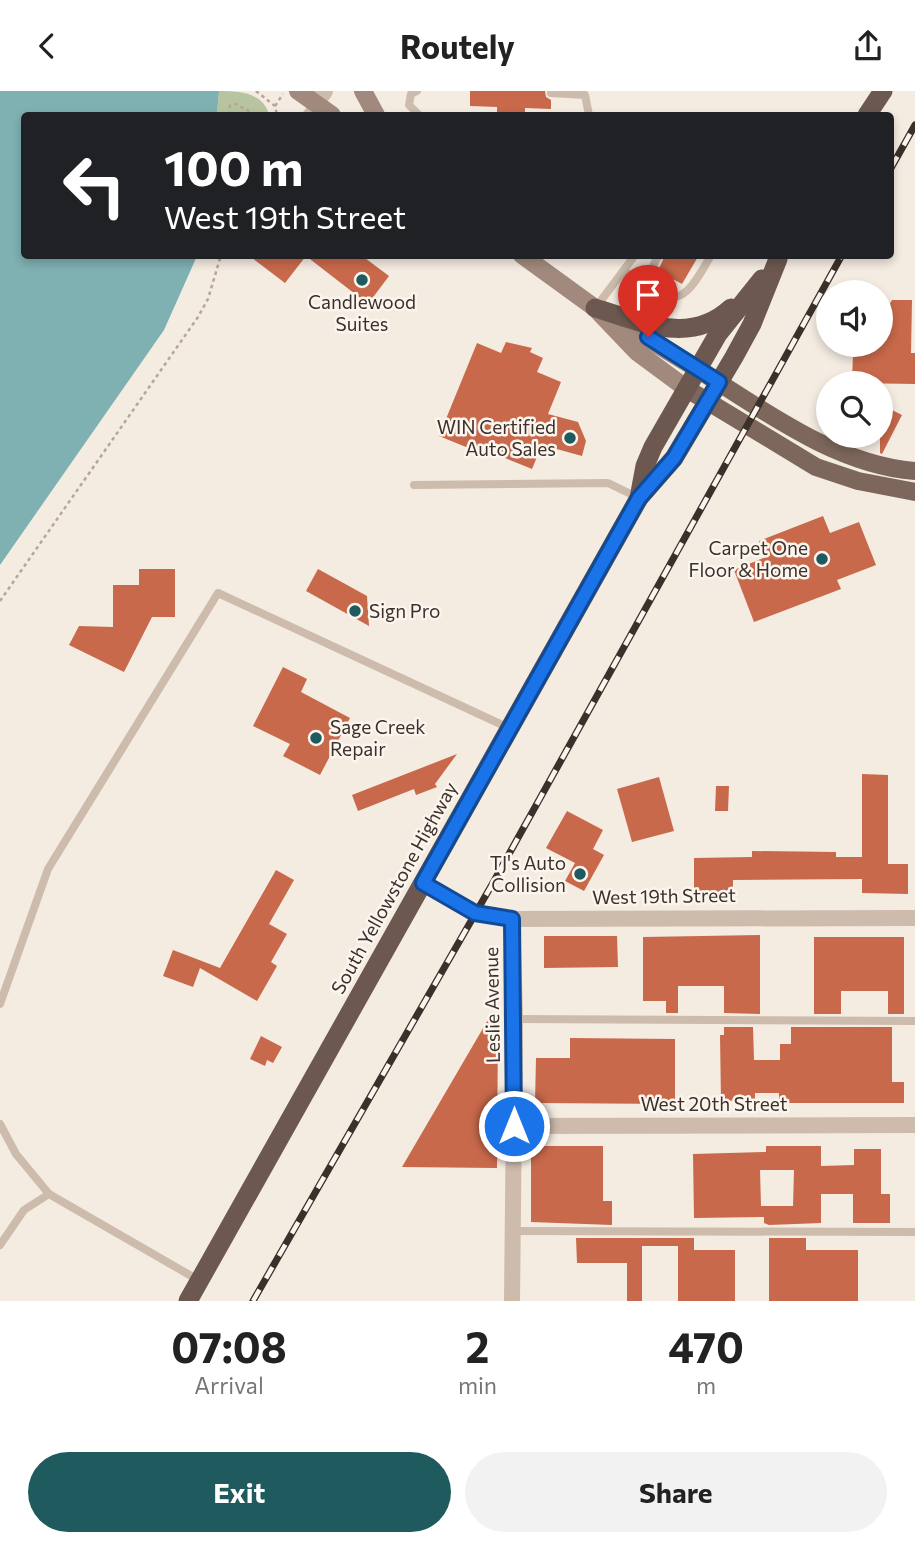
<!DOCTYPE html>
<html lang="en">
<head>
<meta charset="utf-8">
<style>
  body { margin:0; font-family:Commissioner,sans-serif; background:#f2f2f2; color:#222; height:100vh; display:flex; flex-direction:column; font-size:26px; white-space:nowrap }
  * { box-sizing:border-box; margin:0 }
  p { font-size:23px; color:#767676 }
  .icon { flex:none; width:38px; height:38px; fill:none; stroke:currentColor; stroke-width:2; stroke-linecap:round; stroke-linejoin:round }
  .map { position:relative; height:1210px; overflow:hidden }
  .sheet { display:flex; flex-direction:column; background:#fff; flex:1 }
  .sheet>* { flex:none }
  .guide { position:absolute; left:21px; top:21px; width:873px; height:147px; border-radius:7px; box-shadow:0 4px 10px #0003; background:#202124; color:#fff; overflow:hidden }
  .fabs { position:absolute; left:816px; top:189px; display:grid; gap:14px }
  .fabs a { display:grid; place-items:center; width:77px; height:77px; border-radius:50%; background:#fff; box-shadow:0 4px 10px #0003; font-size:35px }
  .pin { position:absolute; display:grid; place-items:center; width:60px; height:60px; color:#fff; margin:-72px -30px; border-radius:50% 50% 50% 0; rotate:-45deg; box-shadow:0 0 7px #0007 }
  .pin .icon { rotate:45deg }
  .me { position:absolute; width:77px; margin:-38px; rotate:0deg; stroke-linejoin:round; filter:drop-shadow(0 0 5px #0008) }
  .turn { display:flex; align-items:center; gap:24px; height:147px; padding:0 28px; font-size:32px }
  .turn .icon { width:91px; height:91px; stroke-width:2.5 }
  .turn b { display:block; font-size:49px; line-height:60px }
  .eta { display:flex; justify-content:space-evenly; align-items:center; height:119px; text-align:center }
  .eta b { font-size:42px; font-weight:700; line-height:49px }
  .primary-button { display:flex; gap:14px; margin-top:auto; padding:14px 28px }
  .primary-button a { flex:1; height:80px; border-radius:42px; background:#1f5a5e; color:#fff; font-size:28px; font-weight:700; line-height:80px; text-align:center }
  .primary-button a+a { background:#f2f2f2; color:#222 }
  header { display:flex; justify-content:space-between; align-items:center; height:91px; padding:0 28px; background:#fff; font-size:32px; font-weight:700 }
  .map>svg:first-child { display:block }
  .green { fill:#b8c4a0 }
  .water { fill:#7fb0b2 }
  .building { fill:#c8694b; fill-rule:evenodd }
  .lines { fill:none; stroke-linecap:round; stroke-linejoin:round }
  .path { stroke:#b9a596; stroke-width:2.5; stroke-dasharray:3.5 3.5; stroke-linecap:butt }
  .service { stroke:#cdbbac; stroke-width:8 }
  .minor { stroke:#cdbbac; stroke-width:16 }
  .tertiary { stroke:#cdbbac; stroke-width:18 }
  .secondary { stroke:#a18a7d; stroke-width:18 }
  .primary { stroke:#7d675c; stroke-width:18 }
  .trunk { stroke:#6c584f; stroke-width:19 }
  .rail-casing { stroke:#3b302b; stroke-width:7 }
  .rail { stroke:#fbf5ee; stroke-width:4.5; stroke-dasharray:13; stroke-linecap:butt }
  .route-casing { stroke:#114b97; stroke-width:18 }
  .route { stroke:#1a73e8; stroke-width:12 }
  .poi-dot { fill:#1f5a5e; stroke:#fbf5ee; stroke-width:2.5 }
  .labels { text-anchor:middle; stroke-width:5; stroke-linejoin:round; paint-order:stroke }
  .poi-label { font-size:19px; fill:#3b302b; stroke:#fbf5ee; text-anchor:end }
  .street-label { font-size:19px; fill:#3b302b; stroke:#fbf5ee }
</style>
</head>
<body>
<header><svg class="icon" aria-label="back" viewBox="0 0 24 24"><path d="M15 5l-7 7 7 7"/></svg>Routely<svg class="icon" aria-label="share" viewBox="0 0 24 24"><path d="M12 15V3M7 8l5-5 5 5M5 13v7h14v-7"/></svg></header>
<div class="map">
<svg width="915" height="1210" viewBox="0 0 915 1210">
  <rect width="100%" height="100%" fill="#f4ebe1"/>
  <!-- green -->
  <path class="green" d="M219,0C239,0 263,1 269,24H217Z"/>
  <!-- water -->
  <path class="water" d="M0,0H219L217,24H24V164L197,165L164,239L0,474Z"/>
  <!-- building -->
  <g class="building">
    <path d="M470,0H545L546,6L551,9V18L525,17V24H497V16L470,15Z"/>
    <path d="M248,164H361L389,185L368,213L306,165L285,192Z"/>
    <path d="M665,164H699L682,193L658,180Z"/>
    <path d="M892,209H912L911,262H915V293L852,292L853,262H861L866,254H880V229Z"/>
    <path d="M506,251L532,257L530,261L543,267L537,281L561,291L548,323L578,331L586,350L582,365L542,354L532,378L495,363L493,367L439,345L477,252L501,262Z"/>
    <path d="M880,313L902,324L882,363L880,362Z"/>
    <path d="M823,425L830,442L859,431L876,474L837,489L841,498L754,531L734,479L766,466L759,450Z"/>
    <path d="M139,478H175V526H152L124,581L69,554L79,535L113,536V494H139Z"/>
    <path d="M318,478L367,505L369,535L306,500Z"/>
    <path d="M283,576L307,588L301,601L350,627L320,684L283,665L290,653L253,635Z"/>
    <path d="M457,663L435,693L437,696L416,704L414,698L358,720L352,704Z"/>
    <path d="M862,683L888,684V773H908V803L862,802V788L733,789V801H694V767L752,766V760L836,761V766H862Z"/>
    <path d="M659,686L674,740L632,751L617,698Z"/>
    <path d="M716,695H729L728,720H715Z"/>
    <path d="M567,720L603,739L593,758L604,764L584,800L565,790L575,772L546,757Z"/>
    <path d="M276,779L294,789L269,833L287,843L271,871L277,875L257,910L200,877L193,896L163,885L173,859L220,877Z"/>
    <path d="M760,844V923L724,922V895H678V922H666V910H643V846Z"/>
    <path d="M544,845H617L618,876L544,877Z"/>
    <path d="M814,846H904V923H888V900H841V923H814Z"/>
    <path d="M489,927L498,928L497,1077L402,1076Z"/>
    <path d="M724,936H753L754,969H780V953H791V936H892V991H904V1012H779V1002H755V1009L721,1010L720,944H724Z"/>
    <path d="M261,945L282,956L273,972L267,969L265,975L250,968Z"/>
    <path d="M570,947L675,948V1013L535,1012L536,967H570Z"/>
    <path d="M531,1055H603V1110H612V1134L531,1131Z"/>
    <path d="M766,1055H821V1075L854,1074V1058H881V1103H890V1132H853V1103H821V1132L769,1134L764,1132V1126L694,1127L693,1063L766,1061ZM760,1079H794L793,1115H761Z"/>
    <path d="M576,1147H694V1159H735V1210H678V1155H642V1210H627V1172H577Z"/>
    <path d="M769,1147H806V1159H858V1210H769Z"/>
  </g>
  <g class="lines">
    <!-- path -->
    <g class="path">
      <path d="M256,0L275,15L277,24"/>
      <path d="M275,15L283,3"/>
      <path d="M229,24L230,14L236,13L256,24"/>
      <path d="M0,510L198,226L208,208L221,164"/>
    </g>
    <!-- service -->
    <g class="service">
      <path d="M417,0L411,3L409,14L419,24"/>
      <path d="M551,2L585,4L589,24"/>
      <path d="M306,24L315,12"/>
      <path d="M624,180C675,214 680,220 711,164"/>
      <path d="M643,193L659,164"/>
      <path d="M597,215L635,164"/>
      <path d="M414,394L608,392L639,407"/>
      <path d="M0,913L48,778L218,502L509,637"/>
      <path d="M515,928L915,930"/>
      <path d="M0,1033L16,1063L49,1103L200,1190"/>
      <path d="M512,1140L915,1141"/>
      <path d="M0,1154L24,1119L49,1103"/>
    </g>
    <!-- minor -->
    <g class="minor">
      <path d="M423,792L475,822L512,828L915,827"/>
      <path d="M512,828L515,925L512,1210"/>
      <path d="M514,1035L915,1034"/>
    </g>
    <!-- tertiary -->
    <path class="tertiary" d="M315,12L324,0"/>
    <!-- secondary -->
    <g class="secondary">
      <path d="M298,0L332,24"/>
      <path d="M363,0L376,24"/>
      <path d="M522,164L595,217L637,261L687,298"/>
      <path d="M620,231L699,279"/>
    </g>
    <!-- primary -->
    <g class="primary">
      <path d="M699,279C763,319 836,374 915,380"/>
      <path d="M687,298L816,376L858,390L915,401"/>
    </g>
    <!-- trunk -->
    <g class="trunk">
      <path d="M867,24L883,0"/>
      <path d="M595,217C642,231 690,255 731,217"/>
      <path d="M639,407L645,375L653,356L718,243L762,188"/>
      <path d="M188,1210L639,407L674,367L734,266L752,233L778,168"/>
    </g>
    <defs>
      <g id="rail">
        <path d="M891,77L915,34"/>
        <path d="M253,1210L494,790L842,164"/>
      </g>
    </defs>
    <!-- rail casing -->
    <use href="#rail" class="rail-casing"/>
    <!-- rail -->
    <use href="#rail" class="rail"/>
  </g>
  <g class="lines">
    <defs>
      <path id="route" d="M514,1035L512,828L475,822L423,792L639,407L674,367L719,291L648,246"/>
    </defs>
    <!-- route casing -->
    <use href="#route" class="route-casing"/>
    <!-- route -->
    <use href="#route" class="route"/>
  </g>
  <!-- markers -->
  <g class="poi-dot">
    <circle cx="362" cy="189" r="7"/>
    <circle cx="570" cy="347" r="7"/>
    <circle cx="822" cy="468" r="7"/>
    <circle cx="355" cy="520" r="7"/>
    <circle cx="316" cy="647" r="7"/>
    <circle cx="580" cy="783" r="7"/>
  </g>
  <g class="labels">
    <!-- poi labels -->
    <g class="poi-label">
      <text x="362" y="218" text-anchor="middle">Candlewood<tspan x="362" dy="22">Suites</tspan></text>
      <text x="556" y="343">WIN Certified<tspan x="556" dy="22">Auto Sales</tspan></text>
      <text x="808" y="464">Carpet One<tspan x="808" dy="22">Floor &amp; Home</tspan></text>
      <text x="369" y="527" text-anchor="start">Sign Pro</text>
      <text x="330" y="643" text-anchor="start">Sage Creek<tspan x="330" dy="22">Repair</tspan></text>
      <text x="566" y="779">TJ's Auto<tspan x="566" dy="22">Collision</tspan></text>
    </g>
    <!-- street labels -->
    <g class="street-label">
      <text transform="translate(394 797) rotate(-61)" y="7">South Yellowstone Highway</text>
      <text transform="translate(664 805) rotate(-1)" y="7">West 19th Street</text>
      <text transform="translate(492 914) rotate(-91)" y="7">Leslie Avenue</text>
      <text x="714" y="1020">West 20th Street</text>
    </g>
  </g>
</svg>
<div class="fabs">
<a><svg class="icon" aria-label="sound" viewBox="0 0 24 24"><path d="M4 9h4l5-4v14l-5-4H4zM17 9q2 3 0 6"/></svg></a>
<a><svg class="icon" aria-label="search" viewBox="0 0 24 24"><circle cx="10" cy="10" r="6"/><path d="M15 15l6 6"/></svg></a>
</div>
<div class="pin" style="left:648px;top:246px;background:#d93025"><svg class="icon" aria-label="arrive" viewBox="0 0 24 24"><path d="M6 21V4h12l-3 4 3 4H6"/></svg></div>
<svg class="me" style="left:514px;top:1035px" viewBox="-20 -20 40 40"><circle r="17" fill="#1a73e8" stroke="#fff" stroke-width="3"/><path d="M0-11L8 9 0 5-8 9z" fill="#fff"/></svg>
<div class="guide">
<div class="turn"><svg class="icon" aria-label="left" viewBox="0 0 24 24"><path d="M17 20v-9H6M10 6l-5 5 5 5"/></svg><div><b>100 m</b>West 19th Street</div></div>
</div>
</div>
<section class="sheet">
<div class="eta">
<div><b>07:08</b><p>Arrival</p></div>
<div><b>2</b><p>min</p></div>
<div><b>470</b><p>m</p></div>
</div>
<div class="primary-button"><a>Exit</a><a>Share</a></div>
</section>
</body>
</html>
